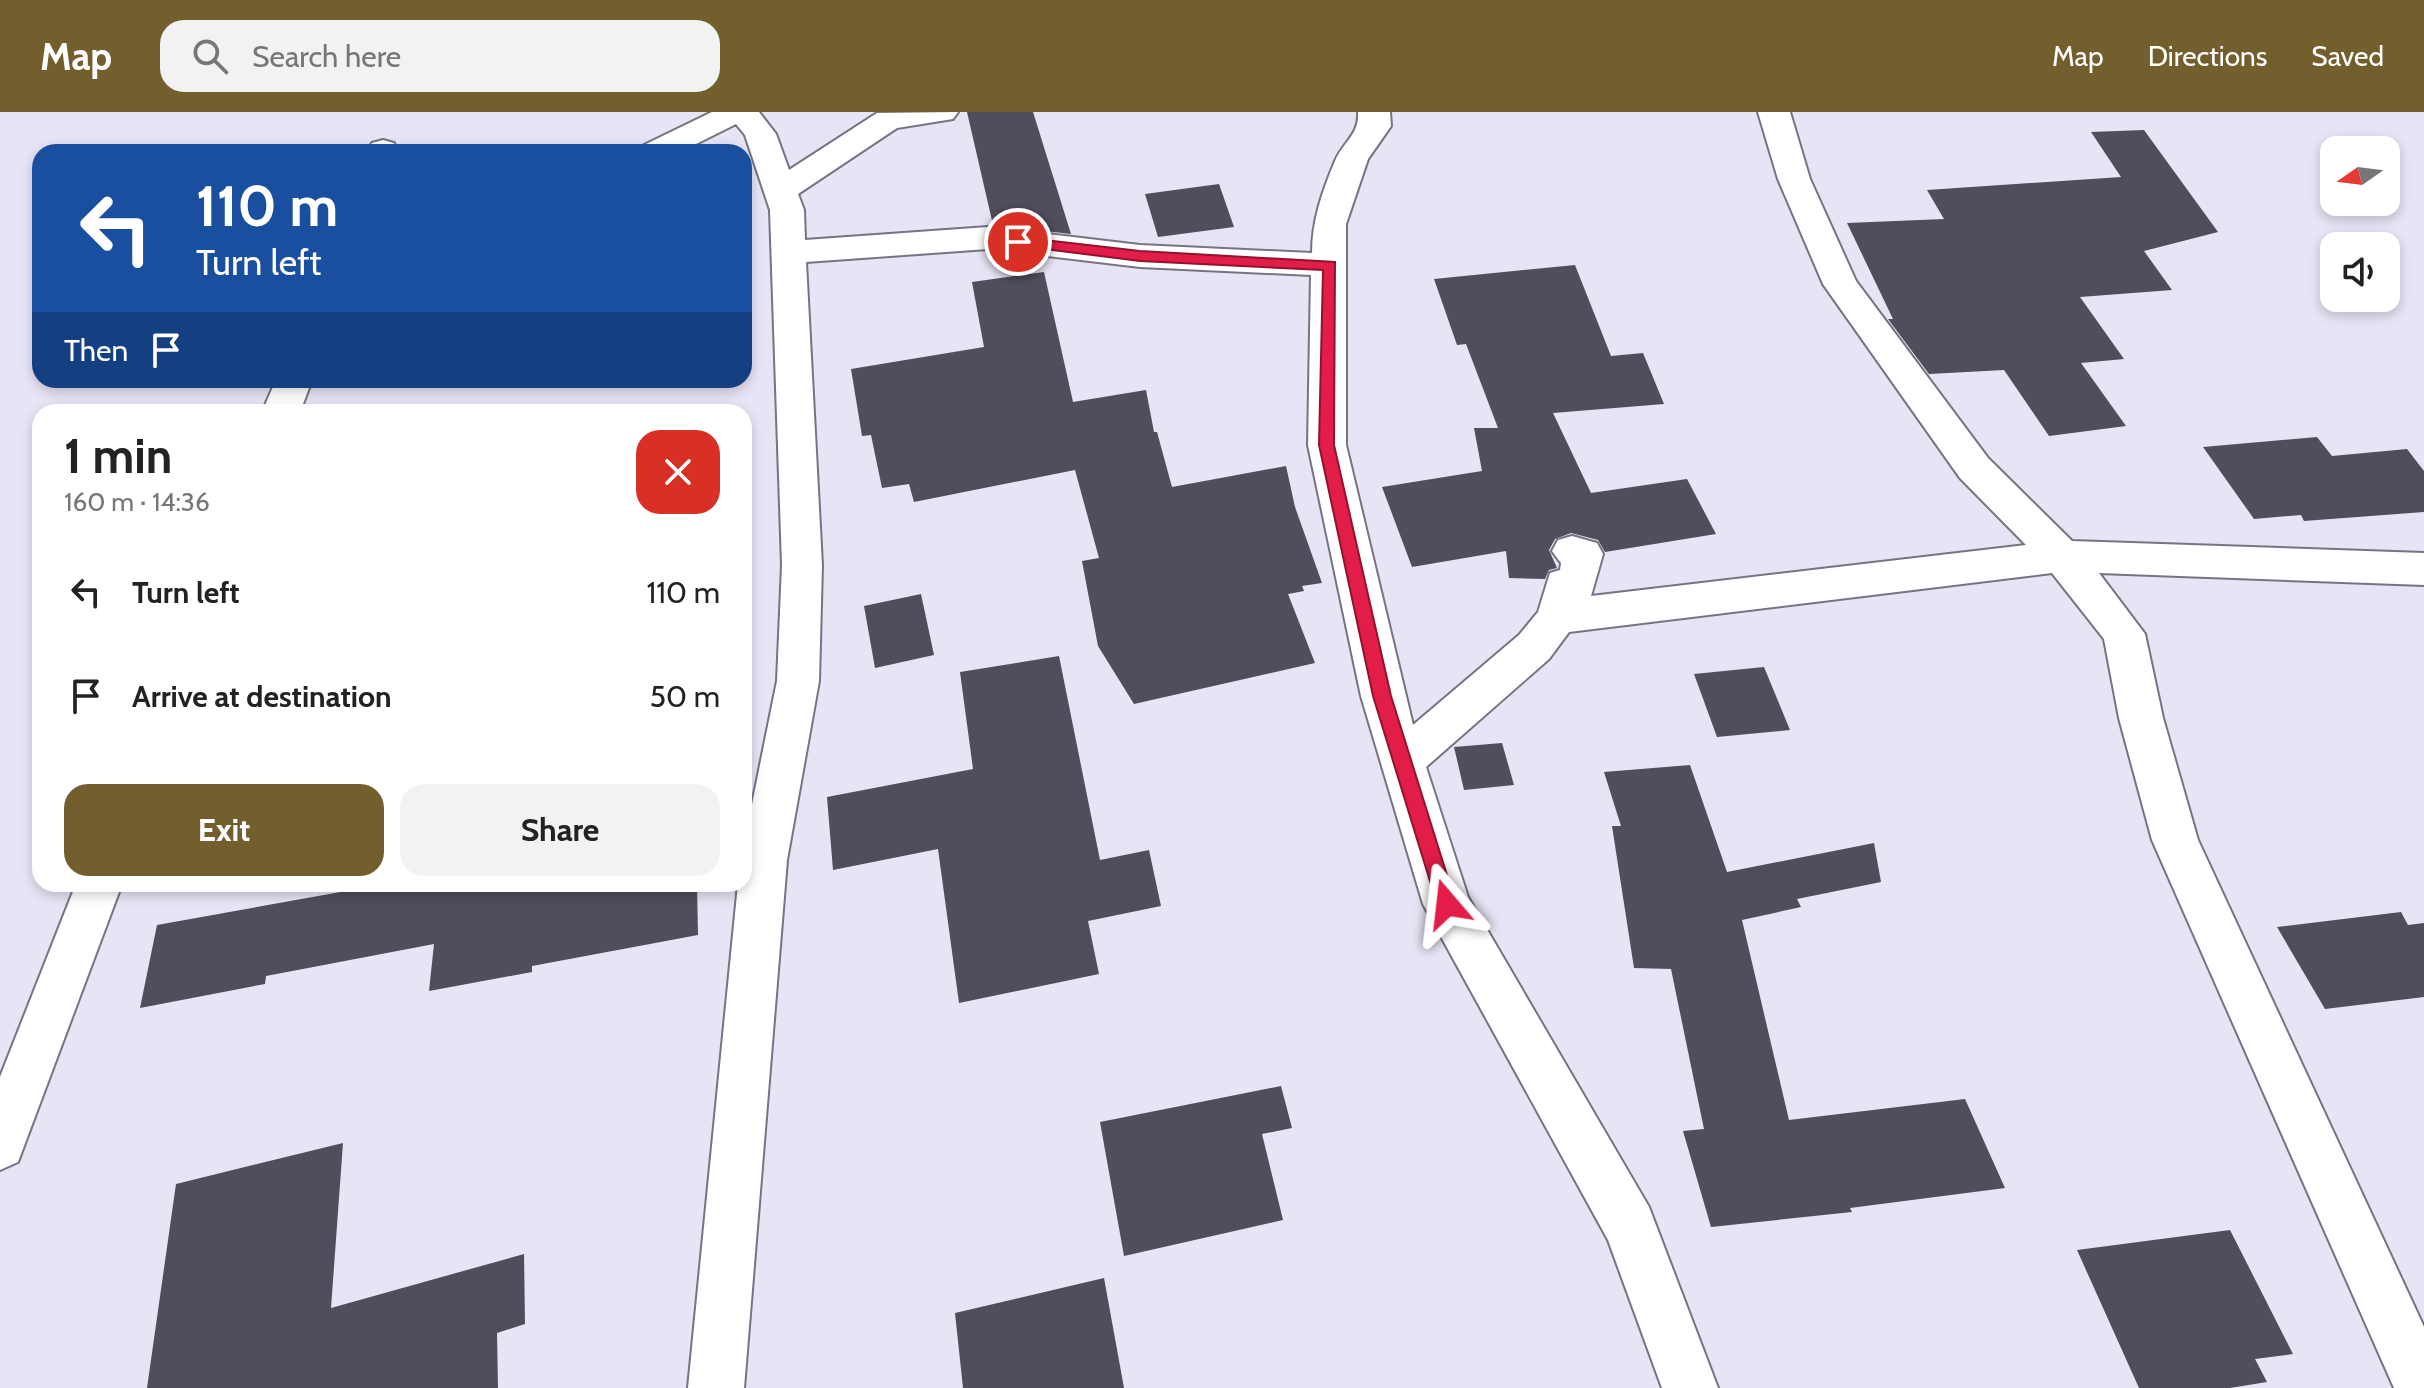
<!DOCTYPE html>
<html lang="en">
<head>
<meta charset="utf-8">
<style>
  body { margin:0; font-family:Cabin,sans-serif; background:#f2f2f2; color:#222; height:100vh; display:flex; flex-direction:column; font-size:30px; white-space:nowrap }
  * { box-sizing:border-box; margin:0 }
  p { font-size:26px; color:#767676 }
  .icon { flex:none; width:44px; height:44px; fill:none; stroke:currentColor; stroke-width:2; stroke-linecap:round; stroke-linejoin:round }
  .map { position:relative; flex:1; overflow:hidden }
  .panel { position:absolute; left:32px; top:292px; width:720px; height:488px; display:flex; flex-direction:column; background:#fff; border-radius:24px; box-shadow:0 4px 12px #0003 }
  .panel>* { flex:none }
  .guide { position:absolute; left:32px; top:32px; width:720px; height:244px; border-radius:24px; box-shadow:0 4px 12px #0003; background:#1a4fa0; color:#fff; overflow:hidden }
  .needle { width:52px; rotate:256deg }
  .buttons { position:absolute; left:2320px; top:24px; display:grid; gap:16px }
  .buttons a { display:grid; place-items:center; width:80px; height:80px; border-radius:16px; background:#fff; box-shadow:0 4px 12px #0003; font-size:40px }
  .pin { position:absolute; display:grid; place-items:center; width:68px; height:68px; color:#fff; margin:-34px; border:4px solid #fff; border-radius:50%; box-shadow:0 2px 8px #0007 }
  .me { position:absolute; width:88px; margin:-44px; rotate:343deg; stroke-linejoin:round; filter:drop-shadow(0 0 6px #0008) }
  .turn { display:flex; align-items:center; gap:28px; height:168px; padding:0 32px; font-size:36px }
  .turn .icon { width:104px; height:104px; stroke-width:2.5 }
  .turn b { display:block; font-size:56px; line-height:68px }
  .then { display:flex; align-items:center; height:76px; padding:0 32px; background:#0003; gap:16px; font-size:30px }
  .round { display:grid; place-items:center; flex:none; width:84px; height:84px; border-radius:24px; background:#f2f2f2 }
  .head { display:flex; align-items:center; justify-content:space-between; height:136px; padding:0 32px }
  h1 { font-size:48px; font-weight:700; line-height:60px }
  .action { display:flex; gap:16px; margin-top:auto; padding:16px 32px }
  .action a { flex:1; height:92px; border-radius:24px; background:#725f2d; color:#fff; font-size:32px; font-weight:700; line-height:92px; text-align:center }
  .action a+a { background:#f2f2f2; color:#222 }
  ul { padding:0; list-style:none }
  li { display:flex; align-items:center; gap:24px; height:104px; padding:0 32px }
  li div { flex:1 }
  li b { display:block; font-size:30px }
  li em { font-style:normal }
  header { display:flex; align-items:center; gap:48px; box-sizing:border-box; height:112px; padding:0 40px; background:#725f2d; color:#fff }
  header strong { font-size:38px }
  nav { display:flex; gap:44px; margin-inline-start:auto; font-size:28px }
  .search { width:560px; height:72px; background:#f2f2f2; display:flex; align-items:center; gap:20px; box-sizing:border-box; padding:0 28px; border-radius:24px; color:#767676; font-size:30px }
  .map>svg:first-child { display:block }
  .building { fill:#514d5b }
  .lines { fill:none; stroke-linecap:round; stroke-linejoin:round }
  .minor-casing { stroke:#777383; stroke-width:4 }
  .minor { fill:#fff; fill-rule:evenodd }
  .route { fill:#e11d48; stroke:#92132f; stroke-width:2 }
</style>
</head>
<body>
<header>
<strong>Map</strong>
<div class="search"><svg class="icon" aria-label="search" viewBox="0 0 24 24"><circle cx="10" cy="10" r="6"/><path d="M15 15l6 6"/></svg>Search here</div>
<nav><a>Map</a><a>Directions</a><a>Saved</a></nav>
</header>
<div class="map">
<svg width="2424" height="1276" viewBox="0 0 2424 1276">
  <rect width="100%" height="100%" fill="#e8e3f5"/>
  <!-- building -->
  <g class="building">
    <path d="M967,0H1033L1071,122L993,113Z"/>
    <path d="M2144,18L2218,120L2144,139L2172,178L2080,185L2124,247L2081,251L2126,314L2049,324L2004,258L1929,262L1888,207H1893L1847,111L1944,107L1927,78L2121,65L2091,20Z"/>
    <path d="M1219,72L1234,115L1158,125L1145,82Z"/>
    <path d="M1575,153L1611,244L1643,241L1664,292L1553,301L1591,381L1687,367L1716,422L1605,440L1598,428L1571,421L1555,427L1549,438L1557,456L1549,458L1545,467L1509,466L1506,439L1412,455L1382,375L1482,359L1474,316H1498L1466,232L1457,233L1434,167Z"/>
    <path d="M1044,160L1073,290L1146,278L1154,320H1157L1172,375L1286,354L1295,395L1322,471L1302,474L1304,479L1288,482L1315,551L1134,592L1098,534L1082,449L1099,446L1075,358L914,390L909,372L882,376L871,323L862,324L851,257L984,235L972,170Z"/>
    <path d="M2317,325L2332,344L2407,337L2424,359V400L2304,409L2301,403L2254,407L2203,335Z"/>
    <path d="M921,482L934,543L875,556L864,494Z"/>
    <path d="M1059,544L1100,748L1149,738L1161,794L1088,809L1099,862L959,891L938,737L833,758L827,685L973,657L960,560Z"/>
    <path d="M1764,555L1790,618L1717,625L1694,562Z"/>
    <path d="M1502,631L1514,673L1464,678L1454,635Z"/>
    <path d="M1690,653L1727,760L1874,731L1881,770L1797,787L1801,795L1742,808L1789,1008L1965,987L2005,1076L1850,1096L1852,1100L1711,1115L1683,1019L1704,1017L1671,857L1634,856L1612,714H1621L1604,660Z"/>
    <path d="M385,772H697L698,823L532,854V860L429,879L434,832L266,864L265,872L140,896L157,813Z"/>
    <path d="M2401,800L2408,813L2424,811V885L2325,897L2277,815Z"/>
    <path d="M1281,974L1292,1016L1262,1022L1283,1108L1124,1144L1100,1010Z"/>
    <path d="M343,1031L331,1196L524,1142L525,1212L497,1221L498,1276H147L176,1072Z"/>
    <path d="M2230,1118L2293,1242L2255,1247L2267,1270L2230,1276H2139L2077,1138Z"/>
    <path d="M1104,1166L1124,1276H963L955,1201Z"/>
  </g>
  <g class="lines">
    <defs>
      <g id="minor">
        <path d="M712,0H759L776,22L789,58L877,1L958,0L953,7L897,16L798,82L804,98L805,128L988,115L1140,133L1312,141C1312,109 1322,80 1335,49C1343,30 1360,22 1358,0H1390L1391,14L1368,47L1346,112V333L1413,613L1519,523L1538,500L1550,461L1560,458L1561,451L1552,439L1558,428L1572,424L1597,431L1603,442L1591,484L2026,433L1960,366L1823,172L1778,67L1758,0H1790L1810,67L1856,169L1988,346L2072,429L2424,441V473L2099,461L2145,522L2163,606L2198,728L2424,1215V1276H2394L2152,728L2119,606L2104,527L2052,461L1569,520L1549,547L1426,655L1468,785L1649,1095L1718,1276H1662L1608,1128L1423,792L1361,584L1308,333L1311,163L1140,155L988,137L806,150L822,453L819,569L787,748L744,1276H688L738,772H744V732L777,569L782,453L770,98L745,23L736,12L680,40H639L644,33Z"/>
        <path d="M383,28L394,31L398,40H366L372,31Z"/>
        <path d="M276,268H312L300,300H262Z"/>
        <path d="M76,772H122L18,1050L0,1058V965Z"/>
      </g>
    </defs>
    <!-- minor casing -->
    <use href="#minor" class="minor-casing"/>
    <!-- minor -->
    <use href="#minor" class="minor"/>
  </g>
  <!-- route -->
  <path class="route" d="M1018,125L1140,139L1335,150L1334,333L1391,584L1456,792L1453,798L1447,801L1440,798L1437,792L1373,584L1319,333L1323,158L1140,149L1013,133L1011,130Z"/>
</svg>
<div class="buttons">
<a><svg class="needle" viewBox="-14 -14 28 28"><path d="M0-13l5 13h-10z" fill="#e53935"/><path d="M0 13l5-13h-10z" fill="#767676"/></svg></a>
<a><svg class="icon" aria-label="sound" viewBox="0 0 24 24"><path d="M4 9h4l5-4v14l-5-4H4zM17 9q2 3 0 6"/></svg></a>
</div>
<div class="pin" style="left:1018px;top:130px;background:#d93025"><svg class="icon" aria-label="arrive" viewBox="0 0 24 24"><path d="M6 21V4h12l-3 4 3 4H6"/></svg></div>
<svg class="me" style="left:1447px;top:792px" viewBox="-20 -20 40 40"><path d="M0-17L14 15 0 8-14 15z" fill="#e11d48" stroke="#fff" stroke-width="4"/></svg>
<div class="guide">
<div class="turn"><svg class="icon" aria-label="left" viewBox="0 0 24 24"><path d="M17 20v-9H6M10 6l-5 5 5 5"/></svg><div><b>110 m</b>Turn left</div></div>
<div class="then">Then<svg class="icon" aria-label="arrive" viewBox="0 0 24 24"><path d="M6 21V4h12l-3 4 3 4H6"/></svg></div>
</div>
<section class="panel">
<div class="head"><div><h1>1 min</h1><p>160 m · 14:36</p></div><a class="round" style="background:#d93025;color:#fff"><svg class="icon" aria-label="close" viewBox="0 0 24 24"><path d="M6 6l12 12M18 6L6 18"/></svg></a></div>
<ul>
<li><svg class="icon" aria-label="left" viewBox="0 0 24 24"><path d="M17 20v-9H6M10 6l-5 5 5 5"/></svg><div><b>Turn left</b></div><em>110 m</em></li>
<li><svg class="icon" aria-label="arrive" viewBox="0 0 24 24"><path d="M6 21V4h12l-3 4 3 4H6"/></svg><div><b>Arrive at destination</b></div><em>50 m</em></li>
</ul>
<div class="action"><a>Exit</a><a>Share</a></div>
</section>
</div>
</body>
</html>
